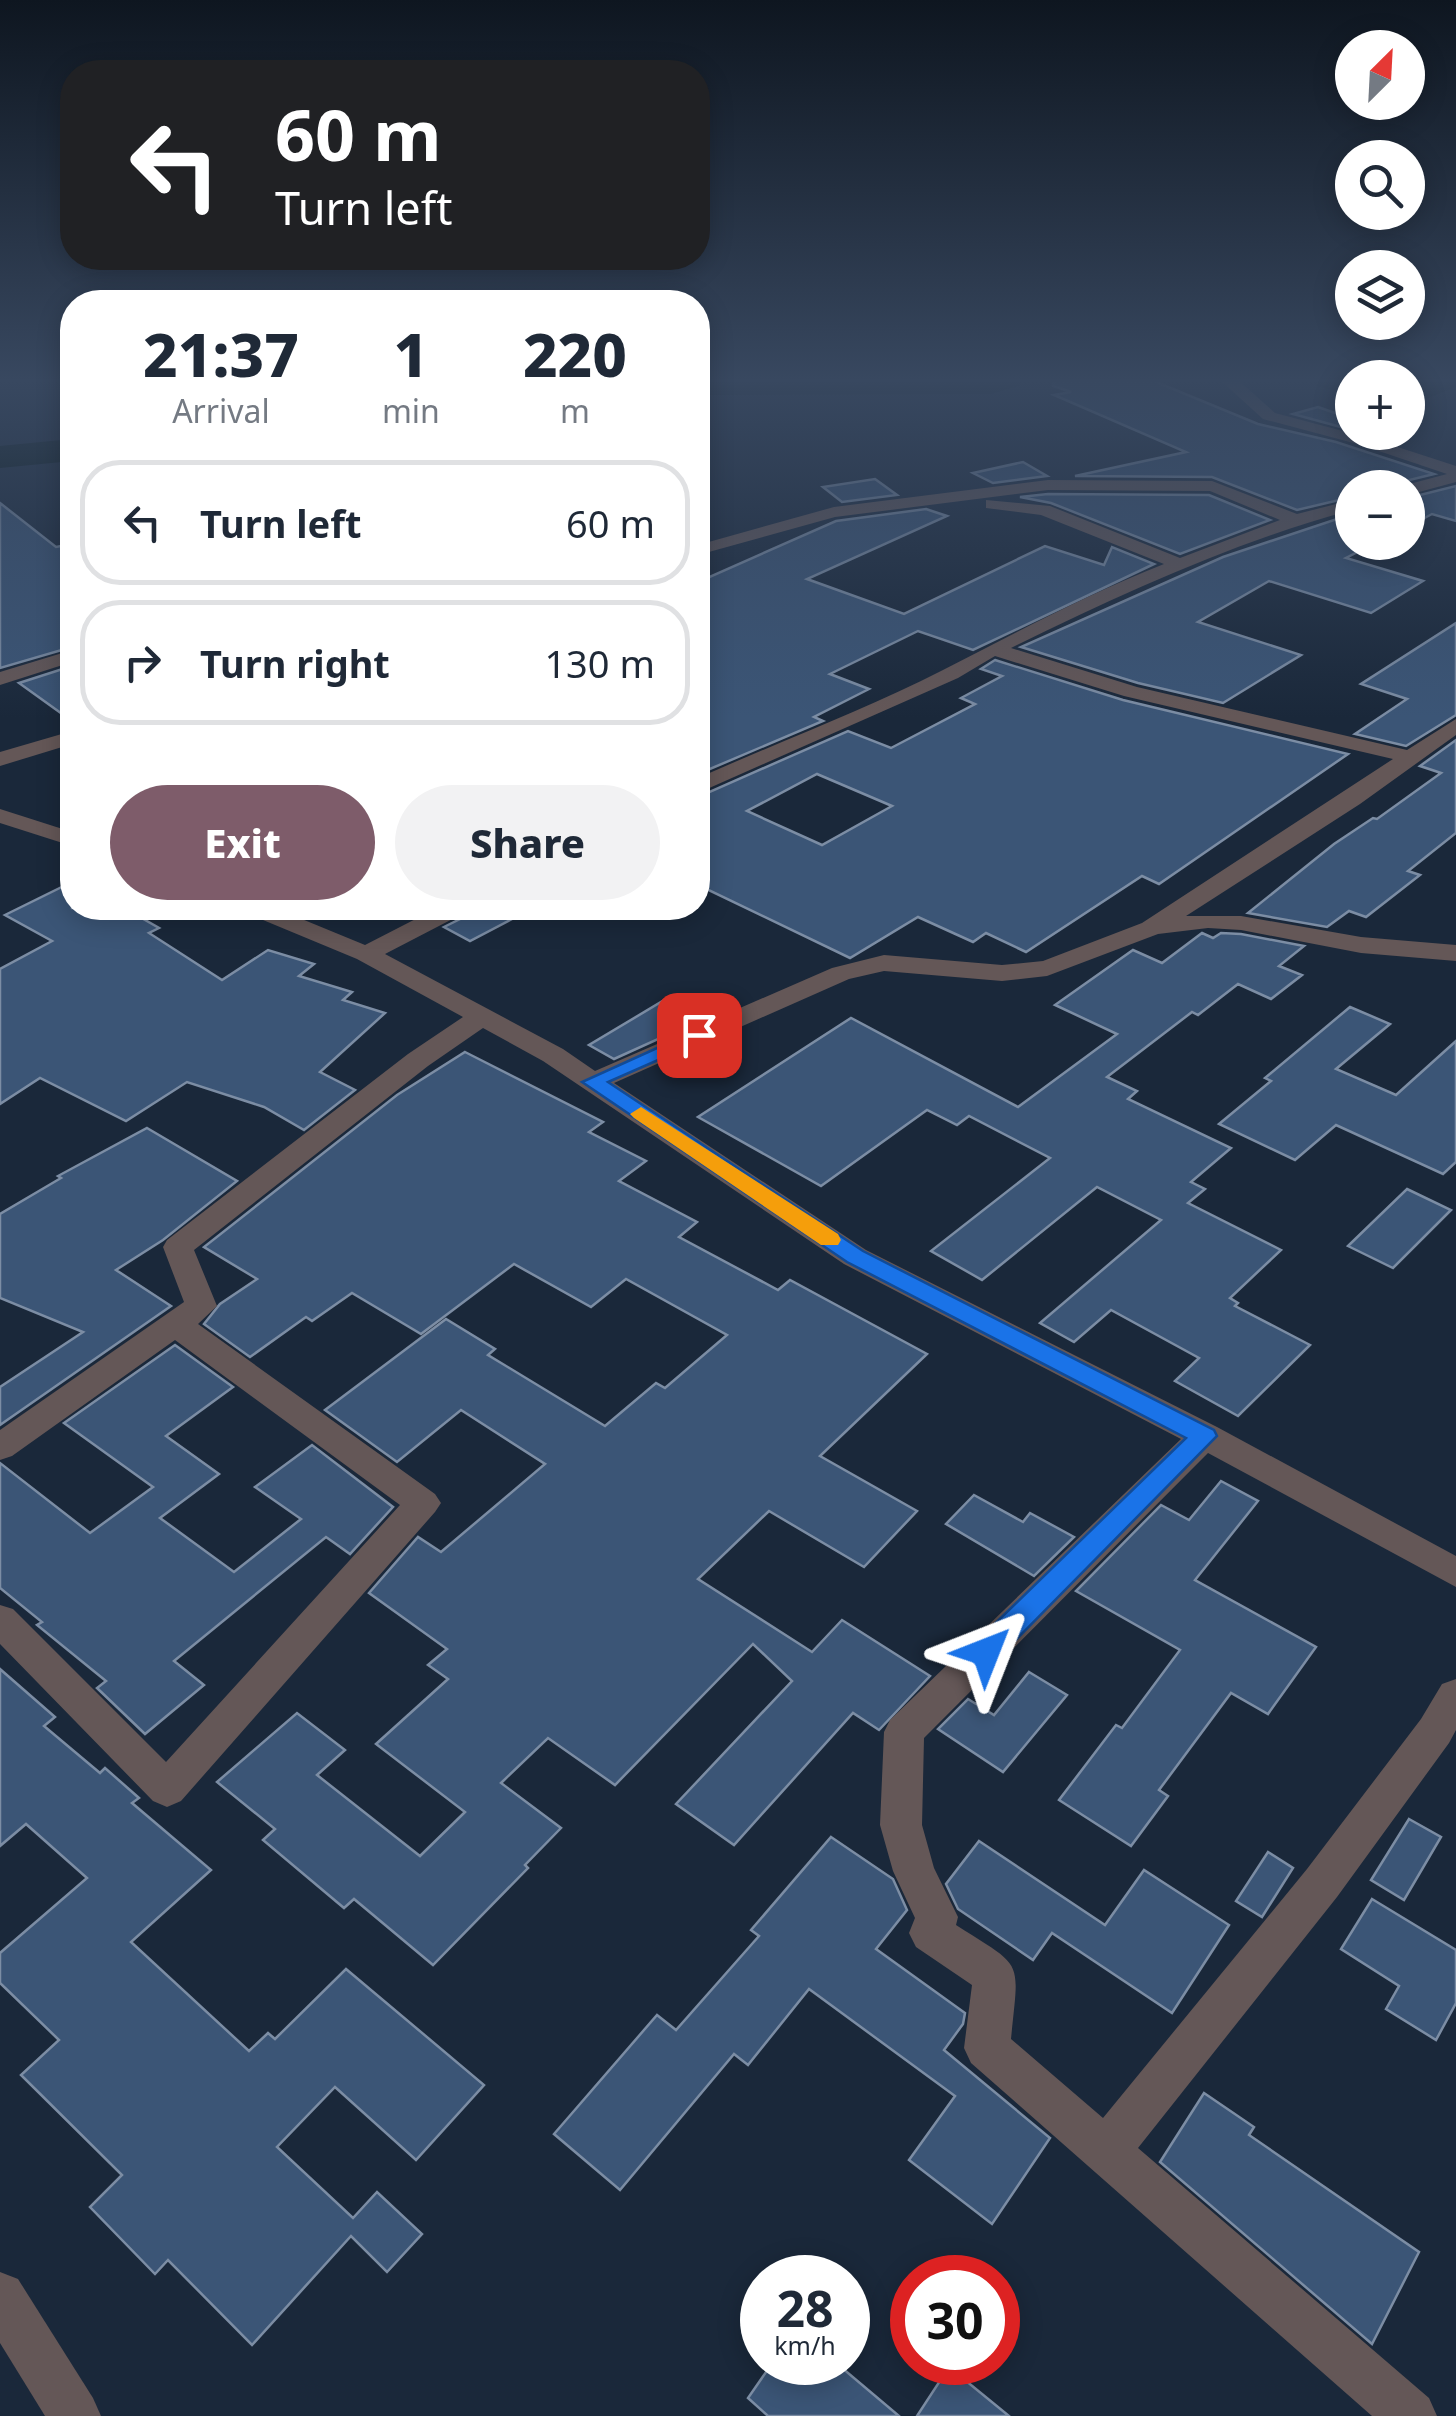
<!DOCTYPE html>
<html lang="en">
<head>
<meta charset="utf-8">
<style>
  body { margin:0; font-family:"Noto Sans",sans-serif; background:#f2f2f3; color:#1f2937; height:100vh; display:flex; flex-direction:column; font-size:38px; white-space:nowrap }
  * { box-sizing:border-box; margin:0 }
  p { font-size:32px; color:#747a83 }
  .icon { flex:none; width:55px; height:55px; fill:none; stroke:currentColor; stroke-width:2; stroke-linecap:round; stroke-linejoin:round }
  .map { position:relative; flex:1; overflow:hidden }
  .side { position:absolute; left:60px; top:290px; width:650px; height:630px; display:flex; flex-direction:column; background:#fff; border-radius:40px; box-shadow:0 5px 25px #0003 }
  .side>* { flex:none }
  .guide { position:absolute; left:60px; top:60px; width:650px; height:210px; border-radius:40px; box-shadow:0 5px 25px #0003; background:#202124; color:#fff; overflow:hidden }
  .needle { width:65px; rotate:24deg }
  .controls { position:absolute; left:1335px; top:30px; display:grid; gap:20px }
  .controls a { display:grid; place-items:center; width:90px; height:90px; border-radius:50%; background:#fff; box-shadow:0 5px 25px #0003; font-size:50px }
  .speed { position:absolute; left:740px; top:2255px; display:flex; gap:20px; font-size:50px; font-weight:700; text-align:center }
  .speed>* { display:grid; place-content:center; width:130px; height:130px; border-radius:50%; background:#fff; box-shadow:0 5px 25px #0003; line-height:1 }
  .speed small { font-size:25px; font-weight:400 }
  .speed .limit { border:15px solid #d22; background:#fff; color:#111 }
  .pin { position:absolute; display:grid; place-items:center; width:85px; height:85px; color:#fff; margin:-42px; border-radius:20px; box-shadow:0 5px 15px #0006 }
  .me { position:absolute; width:110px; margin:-55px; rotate:45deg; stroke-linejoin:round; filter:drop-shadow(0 0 8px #0008) }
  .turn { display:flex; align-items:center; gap:35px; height:210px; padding:0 50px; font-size:45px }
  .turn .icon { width:130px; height:130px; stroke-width:2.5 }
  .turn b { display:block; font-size:70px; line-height:85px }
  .eta { display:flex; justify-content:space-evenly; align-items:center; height:170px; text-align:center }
  .eta b { font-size:60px; font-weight:800; line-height:70px }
  .action { display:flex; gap:20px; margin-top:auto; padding:20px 50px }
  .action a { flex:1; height:115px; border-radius:60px; background:#7e5c6a; color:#fff; font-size:40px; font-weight:800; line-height:115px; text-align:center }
  .action a+a { background:#f2f2f3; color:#1f2937 }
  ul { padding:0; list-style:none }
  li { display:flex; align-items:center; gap:30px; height:125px; margin:0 20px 15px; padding:0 30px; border:5px solid #e0e1e3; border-radius:40px }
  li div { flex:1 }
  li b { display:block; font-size:38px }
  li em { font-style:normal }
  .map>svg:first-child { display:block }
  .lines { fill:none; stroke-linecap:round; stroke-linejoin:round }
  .river { fill:#011111; fill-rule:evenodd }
  .building { fill:#3b5576; stroke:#7c8da4; stroke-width:2.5; fill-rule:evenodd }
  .street { fill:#645757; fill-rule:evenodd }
  .route { fill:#1a73e8; stroke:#114b97; stroke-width:2.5 }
  .slow { fill:#f59e0b }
</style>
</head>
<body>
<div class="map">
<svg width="1456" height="2416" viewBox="0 0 1456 2416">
  <rect width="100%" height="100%" fill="#1a283a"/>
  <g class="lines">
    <!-- river -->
    <g class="river">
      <path d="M698,379H1023L1018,386L991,394L698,395Z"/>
      <path d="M1311,379H1352V394L1316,386Z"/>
      <path d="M1414,379H1456V387L1408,406V382Z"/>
      <path d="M72,439V461L0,468V446Z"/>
    </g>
  </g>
  <!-- building -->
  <g class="building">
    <path d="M1054,379H1149L1258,424L1336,442L1434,474L1401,482L1399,488H1352V497L1297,510L1212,477L1075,476L1186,452L1054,395L1071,392L1053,386Z"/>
    <path d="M1318,407L1352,419V430L1293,414Z"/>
    <path d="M1023,462L1047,476L993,483L973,473Z"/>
    <path d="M875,479L897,495L842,502L823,487Z"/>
    <path d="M1456,486V521L1432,514L1408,527V498Z"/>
    <path d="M1048,494L1209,495L1270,520L1180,554L1051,503L1020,497Z"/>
    <path d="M0,503L56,547L72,544V647L0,668Z"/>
    <path d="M926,509L947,516L807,579L904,614L1045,546L1104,565L1112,547L1154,564L973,650L918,631L830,674L869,689L814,717L823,721L698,774V582L836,521Z"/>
    <path d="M1352,514V542H1377L1346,558L1423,581L1371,613L1269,581L1198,622L1301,655L1223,703L1138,683L1021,647L1223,557Z"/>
    <path d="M1456,623V715L1406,746L1355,734L1407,699L1361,684Z"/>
    <path d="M995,660L1123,700L1348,754L1159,884L1142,876L1026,952L986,933L973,942L918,917L850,958L698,885V797L848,731L891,748L975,704L961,698L1002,676L981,669ZM817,774L892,806L822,845L747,811Z"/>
    <path d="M72,666V721L19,683Z"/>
    <path d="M1456,740V833L1408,871L1420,875L1366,917L1349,911L1327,927L1248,913L1334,844L1373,818L1377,819L1441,773L1420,766Z"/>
    <path d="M72,882V908H124L159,928L149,933L222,980L268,950L314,964L299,976L352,992L343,1000L385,1013L320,1072L355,1090L304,1130L264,1107L187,1082L126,1121L40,1078L0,1104V969L52,941L5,915Z"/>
    <path d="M471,908H533L470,941L444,927L466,916Z"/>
    <path d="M1202,933L1213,938L1221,933L1241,934L1304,946L1279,966L1302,975L1271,999L1238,984L1198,1015L1192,1012L1107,1077L1137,1091L1128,1099L1231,1148L1191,1182L1205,1189L1188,1203L1281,1250L1230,1298L1238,1303L1235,1306L1310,1345L1238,1416L1175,1381L1199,1358L1111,1310L1074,1342L1040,1323L1161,1220L1097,1187L982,1280L931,1251L1050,1158L969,1116L957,1125L927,1110L821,1186L698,1117L851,1018L1018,1107L1117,1034L1055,1005L1133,950L1162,963Z"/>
    <path d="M671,996L709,1016L614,1059L589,1045Z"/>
    <path d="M1350,1007L1390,1024L1336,1069L1396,1095L1456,1041V1162L1443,1174L1336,1125L1295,1160L1219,1124L1271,1081L1265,1078Z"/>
    <path d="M465,1052L603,1122L589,1132L646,1161L619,1181L697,1222L679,1237L778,1290L790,1280L927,1354L820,1456L917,1511L864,1567L769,1511L698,1579L812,1652L842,1620L930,1676L879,1730L853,1713L734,1845L676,1804L792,1681L753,1644L615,1785L548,1738L501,1783L561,1828L525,1865L528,1868L433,1965L354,1899L344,1908L263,1840L275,1829L217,1782L297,1713L345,1750L317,1775L420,1856L465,1812L376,1744L448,1679L428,1665L447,1649L369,1593L418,1537L441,1552L545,1464L461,1410L397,1462L325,1410L446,1319L495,1349L488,1355L605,1426L656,1383L665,1388L727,1335L626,1279L591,1307L514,1264L421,1334L352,1293L312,1321L306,1317L250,1357L204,1324L220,1304L257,1279L204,1247L397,1095Z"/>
    <path d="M147,1128L237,1181L163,1240L116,1270L171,1306L0,1425V1387L83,1332L0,1298V1214L61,1178L58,1176Z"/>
    <path d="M1407,1189L1451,1210L1393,1268L1348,1246Z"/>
    <path d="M175,1345L233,1387L166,1436L219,1474L160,1518L234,1572L301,1519L255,1487L312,1445L393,1507L350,1554L326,1537L174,1661L204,1685L145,1734L97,1688L106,1681L37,1625L42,1622L0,1588V1463L90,1533L153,1487L64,1423Z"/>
    <path d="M1221,1481L1258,1501L1195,1580L1316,1647L1268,1714L1231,1693L1159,1790L1168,1796L1131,1846L1059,1800L1116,1725L1122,1728L1180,1650L1076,1591L1161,1505L1189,1520Z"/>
    <path d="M974,1495L1023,1522L1030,1513L1074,1537L1034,1576L946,1524Z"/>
    <path d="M0,1669L55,1717L44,1726L100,1773L105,1768L139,1798L132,1803L211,1870L131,1942L249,2051L268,2033L275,2039L346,1969L484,2085L416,2160L335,2087L277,2147L353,2218L377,2192L422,2234L387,2272L351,2236L252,2345L168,2260L155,2274L90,2207L122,2175L21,2075L59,2040L0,1983V1953L87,1878L26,1824L0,1846Z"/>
    <path d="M1029,1672L1067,1695L1003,1772L938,1729L968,1699L994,1715Z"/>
    <path d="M1409,1819L1441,1837L1404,1900L1371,1880Z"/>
    <path d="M831,1837L893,1879L907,1910L876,1949L965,2013L963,2024L944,2050L1050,2138L992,2224L909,2160L955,2096L809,1989L748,2065L734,2054L620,2190L554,2134L657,2015L676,2030L759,1936L751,1930Z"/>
    <path d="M979,1841L1105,1925L1144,1870L1229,1925L1172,2013L1052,1933L1033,1960L958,1909L946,1884Z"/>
    <path d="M1268,1852L1293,1868L1262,1917L1236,1901Z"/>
    <path d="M1372,1899L1456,1950V2003L1436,2040L1386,2009L1399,1986L1341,1949Z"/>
    <path d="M1204,2093L1254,2127L1249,2135L1419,2252L1372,2344L1160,2162Z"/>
    <path d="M773,2362H835L899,2416H768L748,2398Z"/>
    <path d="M949,2367L1009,2416H917Z"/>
  </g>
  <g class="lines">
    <!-- street -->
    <g class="street">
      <path d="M1219,379H1237L1275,413L1373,439L1456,466V482L1408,495V488L1402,486L1447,474L1361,445L1263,419Z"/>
      <path d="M1048,480L1212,481L1297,514L1352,500V510C1234,542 1121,594 1011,648L1137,687L1407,750L1456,719V735L1360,804L1186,916H1241L1361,937L1456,945V961L1361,953L1241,930L1208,928L1158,934L1047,976L1002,981L884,971L849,979L614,1083L866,1250L1217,1427L1456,1556V1587L1208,1453L924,1738L922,1825L934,1868L958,1917L956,1925C1025,1969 1019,1957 1011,2039L1103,2118L1307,1869L1421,1719L1442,1684L1456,1679V1730L1449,1743L1337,1897L1138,2148L1429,2398L1437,2416H1372L971,2063L964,2048L972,1985L916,1947L909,1933L915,1918L893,1871L880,1825L884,1732L890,1720L1181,1439L844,1264L543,1061L483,1028L428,1066L194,1250L217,1306L198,1324L435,1494L441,1503L435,1512L181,1801L167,1807L153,1801L0,1644V1605L13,1609L166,1762L400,1505L175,1340L12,1456L0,1460V1430L184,1302L163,1247L167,1240L408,1054L463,1017L357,959L246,913L243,908H275L365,945L437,908H467L464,913L385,954L563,1049L595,1071L832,968L884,955L1002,965L1043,961L1142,923L1393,759L1124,696L995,656L958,678L698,793V778C779,742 864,710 943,670C1016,633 1087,594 1164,564L1041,515L986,508V500L1050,506L1180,558L1280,520L1210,491L1048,490L835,517L698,555V545L834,507Z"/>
      <path d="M72,650V662L0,685V672Z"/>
      <path d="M72,731V744L0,766V752Z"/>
      <path d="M0,809L72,832V846L0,823Z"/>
      <path d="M0,2272L18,2279L93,2398L101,2416H45L0,2343Z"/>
    </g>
  </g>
  <!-- sky -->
  <linearGradient id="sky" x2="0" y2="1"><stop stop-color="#0e1620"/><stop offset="0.53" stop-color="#384860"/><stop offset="1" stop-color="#384860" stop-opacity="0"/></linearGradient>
  <rect width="1456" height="718" fill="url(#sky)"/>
  <!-- route -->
  <path class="route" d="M699,1029L709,1035L706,1039L608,1082L863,1251L1214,1430L1217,1436L996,1660L986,1664L975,1660L971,1652L975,1643L1186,1438L847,1262L582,1082Z"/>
  <!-- slow -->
  <path class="slow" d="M641,1107L838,1234L841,1240L838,1245H821L634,1118L630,1114Z"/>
</svg>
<div class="controls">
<a><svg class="needle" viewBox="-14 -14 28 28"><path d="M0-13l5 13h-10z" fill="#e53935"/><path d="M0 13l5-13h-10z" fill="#747a83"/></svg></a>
<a><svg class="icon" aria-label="search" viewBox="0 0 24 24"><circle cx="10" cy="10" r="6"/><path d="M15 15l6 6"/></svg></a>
<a><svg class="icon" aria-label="layers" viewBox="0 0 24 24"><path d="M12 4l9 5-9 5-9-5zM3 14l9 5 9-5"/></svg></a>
<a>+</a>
<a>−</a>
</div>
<div class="speed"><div>28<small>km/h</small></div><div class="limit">30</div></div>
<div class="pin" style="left:699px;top:1035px;background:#d93025"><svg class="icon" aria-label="arrive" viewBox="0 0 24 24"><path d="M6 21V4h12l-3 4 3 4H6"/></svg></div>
<svg class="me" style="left:986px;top:1652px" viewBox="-20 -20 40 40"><path d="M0-17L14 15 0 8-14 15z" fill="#1a73e8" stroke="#fff" stroke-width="4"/></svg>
<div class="guide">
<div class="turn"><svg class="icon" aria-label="left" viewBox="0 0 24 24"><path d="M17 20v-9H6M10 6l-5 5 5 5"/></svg><div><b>60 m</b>Turn left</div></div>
</div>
<section class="side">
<div class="eta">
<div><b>21:37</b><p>Arrival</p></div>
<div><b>1</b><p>min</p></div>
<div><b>220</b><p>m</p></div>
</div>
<ul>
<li><svg class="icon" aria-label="left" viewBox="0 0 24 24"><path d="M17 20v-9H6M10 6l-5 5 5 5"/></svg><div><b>Turn left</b></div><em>60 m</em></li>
<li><svg class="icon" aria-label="right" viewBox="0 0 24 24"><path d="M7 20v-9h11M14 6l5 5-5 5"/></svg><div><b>Turn right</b></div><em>130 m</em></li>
</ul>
<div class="action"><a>Exit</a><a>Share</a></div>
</section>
</div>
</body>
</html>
